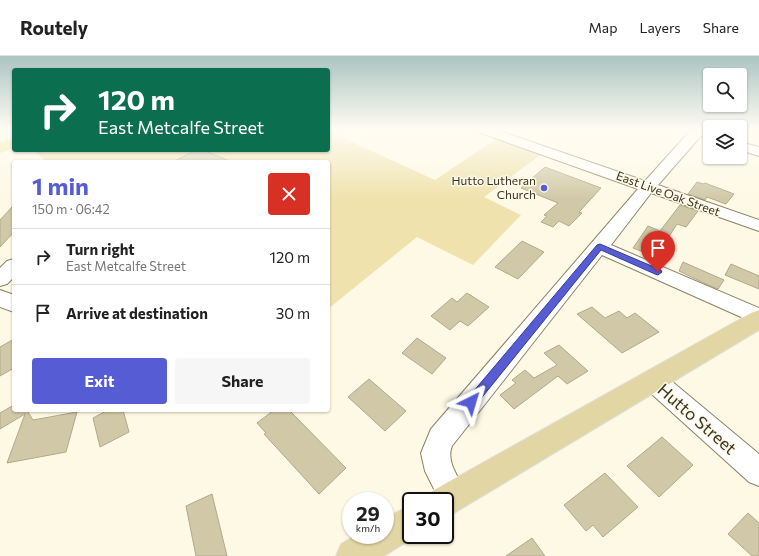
<!DOCTYPE html>
<html lang="en">
<head>
<meta charset="utf-8">
<style>
  body { margin:0; font-family:Commissioner,sans-serif; background:#f6f6f6; color:#222; height:100vh; display:flex; flex-direction:column; font-size:15px; white-space:nowrap }
  * { box-sizing:border-box; margin:0 }
  p { font-size:13px; color:#767676 }
  .icon { flex:none; width:22px; height:22px; fill:none; stroke:currentColor; stroke-width:2; stroke-linecap:round; stroke-linejoin:round }
  .map { position:relative; flex:1; overflow:hidden }
  .drawer { position:absolute; left:12px; top:104px; width:318px; height:252px; display:flex; flex-direction:column; background:#fff; border-radius:4px; box-shadow:0 1px 3px #0004 }
  .drawer>* { flex:none }
  .guide { position:absolute; left:12px; top:12px; width:318px; height:84px; border-radius:4px; box-shadow:0 1px 3px #0004; background:#0b6e4f; color:#fff; overflow:hidden }
  .buttons { position:absolute; left:703px; top:12px; display:grid; gap:8px }
  .buttons a { display:grid; place-items:center; width:44px; height:44px; border-radius:4px; background:#fff; box-shadow:0 1px 3px #0004; font-size:20px }
  .speed { position:absolute; left:342px; top:436px; display:flex; gap:8px; font-size:20px; font-weight:700; text-align:center }
  .speed>* { display:grid; place-content:center; width:52px; height:52px; border-radius:50%; background:#fff; box-shadow:0 1px 3px #0004; line-height:1 }
  .speed small { font-size:10px; font-weight:400 }
  .speed .limit { border:2px solid #111; border-radius:6px; background:#fff; color:#111 }
  .pin { position:absolute; display:grid; place-items:center; width:34px; height:34px; color:#fff; margin:-41px -17px; border-radius:50% 50% 50% 0; rotate:-45deg; box-shadow:0 0 4px #0007 }
  .pin .icon { rotate:45deg }
  .me { position:absolute; width:44px; margin:-22px; rotate:40deg; stroke-linejoin:round; filter:drop-shadow(0 0 3px #0008) }
  .turn { display:flex; align-items:center; gap:14px; height:84px; padding:0 20px; font-size:18px }
  .turn .icon { width:52px; height:52px; stroke-width:2.5 }
  .turn b { display:block; font-size:28px; line-height:34px }
  .round { display:grid; place-items:center; flex:none; width:42px; height:42px; border-radius:4px; background:#f6f6f6 }
  .headline { display:flex; align-items:center; justify-content:space-between; height:68px; padding:0 20px }
  h1 { font-size:24px; font-weight:700; line-height:30px; color:#565dd4 }
  .button { display:flex; gap:8px; margin-top:auto; padding:8px 20px }
  .button a { flex:1; height:46px; border-radius:4px; background:#565dd4; color:#fff; font-size:16px; font-weight:700; line-height:46px; text-align:center }
  .button a+a { background:#f6f6f6; color:#222 }
  ul { padding:0; list-style:none }
  li { display:flex; align-items:center; gap:12px; height:56px; padding:0 20px; border-top:1px solid #e0e0e0 }
  li div { flex:1 }
  li b { display:block; font-size:15px }
  li em { font-style:normal }
  header { display:flex; align-items:center; gap:24px; box-sizing:border-box; height:56px; padding:0 20px; background:#fff; border-bottom:1px solid #e0e0e0 }
  header strong { font-size:19px }
  nav { display:flex; gap:22px; margin-inline-start:auto; font-size:14px }
  .map>svg:first-child { display:block }
  .green { fill:#efe2ac }
  .lines { fill:none; stroke-linecap:round; stroke-linejoin:round }
  .river { fill:#f3dd86; fill-rule:evenodd }
  .building { fill:#d0c8a7; stroke:#b1a989 }
  .minor-casing { stroke:#8a8264; stroke-width:2 }
  .major-casing { stroke:#e3e2e1; stroke-width:2 }
  .minor { fill:#fff; fill-rule:evenodd }
  .major { fill:#e2d6a5; fill-rule:evenodd }
  .route { fill:#565dd4; stroke:#383c8a }
  .poi-dot { fill:#565dd4; stroke:#fef9e5; stroke-width:1.5 }
  .labels { text-anchor:middle; stroke-width:3; stroke-linejoin:round; paint-order:stroke }
  .far-poi-label { font-size:12px; fill:#363326; stroke:#fef9e5; text-anchor:end }
  .far-street-label { font-size:12px; fill:#363326; stroke:#fef9e5 }
  .near-street-label { font-size:17px; fill:#363326; stroke:#fef9e5 }
</style>
</head>
<body>
<header>
<strong>Routely</strong>
<nav><a>Map</a><a>Layers</a><a>Share</a></nav>
</header>
<div class="map">
<svg width="759" height="500" viewBox="0 0 759 500">
  <rect width="100%" height="100%" fill="#fef9e5"/>
  <!-- green -->
  <path class="green" d="M328,75L435,124L496,83L540,99L484,141L521,159L473,209L417,181L328,253V106H47L33,94H328Z"/>
  <g class="lines">
    <!-- river -->
    <path class="river" d="M14,81V92L0,97V86Z"/>
  </g>
  <!-- building -->
  <g class="building">
    <path d="M196,94H203L232,106H173Z"/>
    <path d="M545,111L601,132L579,156L582,157L569,170L559,165L553,171L541,166L547,160L544,159L558,147L521,132Z"/>
    <path d="M697,126L703,128L705,127L734,138L726,148L707,141L705,144L688,138Z"/>
    <path d="M14,149V176L0,191V164Z"/>
    <path d="M680,149L698,155L686,171L677,168L656,201L633,192L648,170L660,175Z"/>
    <path d="M522,185L544,196L518,223L495,211Z"/>
    <path d="M683,206L724,224L718,233L706,228L679,215Z"/>
    <path d="M731,208L759,220V233L725,219Z"/>
    <path d="M467,237L489,251L468,270L460,265L450,274L431,260L452,242L457,246Z"/>
    <path d="M592,251L605,262L619,255L627,262L635,257L659,276L622,297L577,258Z"/>
    <path d="M417,282L446,302L432,318L402,297Z"/>
    <path d="M14,283V312L0,320V291Z"/>
    <path d="M559,289L588,315L567,328L558,320L514,353L500,339L516,327L512,324L525,314L534,322L557,309L544,297Z"/>
    <path d="M369,323L406,355L385,375L348,341Z"/>
    <path d="M14,349V354H31L28,356L33,364L77,356L66,396L7,407L25,358L0,373V357Z"/>
    <path d="M108,354H123L129,376L100,391L93,362Z"/>
    <path d="M274,354H289L346,412L319,438L264,378L266,377L257,367Z"/>
    <path d="M662,381L693,409L659,441L627,410Z"/>
    <path d="M605,417L638,451L603,481L593,469L586,475L564,449Z"/>
    <path d="M212,438L227,500H196L186,450Z"/>
    <path d="M748,457L759,467V500H752L728,478Z"/>
    <path d="M532,482L545,500H506Z"/>
  </g>
  <g class="lines">
    <defs>
      <g id="minor">
        <path d="M480,74H497L645,125L690,75L710,74V77L700,81L658,129L759,164V175L651,137L611,189L759,252V269L602,199L452,390C445,407 461,424 468,440L463,450L453,455L445,452V445H440L425,415L421,397L431,373L638,133L481,77Z"/>
        <path d="M740,86L759,91V100L740,94Z"/>
        <path d="M14,203V221L7,228L0,230V212L7,205Z"/>
        <path d="M0,234L14,239V256L0,251Z"/>
        <path d="M654,314L663,318L759,398V430L749,426L645,332L642,325L645,318Z"/>
      </g>
      <g id="major">
        <path d="M759,254V274L456,456L445,461V445H429L434,434L751,257Z"/>
        <path d="M411,449V479H418L384,500H336L341,488L356,479H385V462Z"/>
      </g>
    </defs>
    <!-- minor casing -->
    <use href="#minor" class="minor-casing"/>
    <!-- major casing -->
    <use href="#major" class="major-casing"/>
    <!-- minor -->
    <use href="#minor" class="minor"/>
    <!-- major -->
    <use href="#major" class="major"/>
  </g>
  <!-- sky -->
  <linearGradient id="sky" x2="0" y2="1"><stop stop-color="#acc4c1"/><stop offset="0.51" stop-color="#fffcf3"/><stop offset="1" stop-color="#fffcf3" stop-opacity="0"/></linearGradient>
  <rect width="759" height="144" fill="url(#sky)"/>
  <!-- route -->
  <path class="route" d="M600,188L661,214L662,216L658,219L655,218L601,194L475,350L471,351L467,350L465,346L467,343L597,189Z"/>
  <!-- markers -->
  <circle class="poi-dot" cx="544" cy="132" r="4"/>
  <g class="labels">
    <!-- far-poi labels -->
    <g class="far-poi-label">
      <text x="536" y="129">Hutto Lutheran<tspan x="536" dy="14">Church</tspan></text>
    </g>
    <!-- far-street labels -->
    <g class="far-street-label">
      <text transform="translate(668 138) rotate(20)" y="4">East Live Oak Street</text>
    </g>
    <!-- near-street labels -->
    <g class="near-street-label">
      <text transform="translate(697 363) rotate(41)" y="6">Hutto Street</text>
    </g>
  </g>
</svg>
<div class="buttons">
<a><svg class="icon" aria-label="search" viewBox="0 0 24 24"><circle cx="10" cy="10" r="6"/><path d="M15 15l6 6"/></svg></a>
<a><svg class="icon" aria-label="layers" viewBox="0 0 24 24"><path d="M12 4l9 5-9 5-9-5zM3 14l9 5 9-5"/></svg></a>
</div>
<div class="speed"><div>29<small>km/h</small></div><div class="limit">30</div></div>
<div class="pin" style="left:658px;top:216px;background:#d93025"><svg class="icon" aria-label="arrive" viewBox="0 0 24 24"><path d="M6 21V4h12l-3 4 3 4H6"/></svg></div>
<svg class="me" style="left:471px;top:346px" viewBox="-20 -20 40 40"><path d="M0-17L14 15 0 8-14 15z" fill="#565dd4" stroke="#fff" stroke-width="4"/></svg>
<div class="guide">
<div class="turn"><svg class="icon" aria-label="right" viewBox="0 0 24 24"><path d="M7 20v-9h11M14 6l5 5-5 5"/></svg><div><b>120 m</b>East Metcalfe Street</div></div>
</div>
<section class="drawer">
<div class="headline"><div><h1>1 min</h1><p>150 m · 06:42</p></div><a class="round" style="background:#d93025;color:#fff"><svg class="icon" aria-label="close" viewBox="0 0 24 24"><path d="M6 6l12 12M18 6L6 18"/></svg></a></div>
<ul>
<li><svg class="icon" aria-label="right" viewBox="0 0 24 24"><path d="M7 20v-9h11M14 6l5 5-5 5"/></svg><div><b>Turn right</b><p>East Metcalfe Street</p></div><em>120 m</em></li>
<li><svg class="icon" aria-label="arrive" viewBox="0 0 24 24"><path d="M6 21V4h12l-3 4 3 4H6"/></svg><div><b>Arrive at destination</b></div><em>30 m</em></li>
</ul>
<div class="button"><a>Exit</a><a>Share</a></div>
</section>
</div>
</body>
</html>
